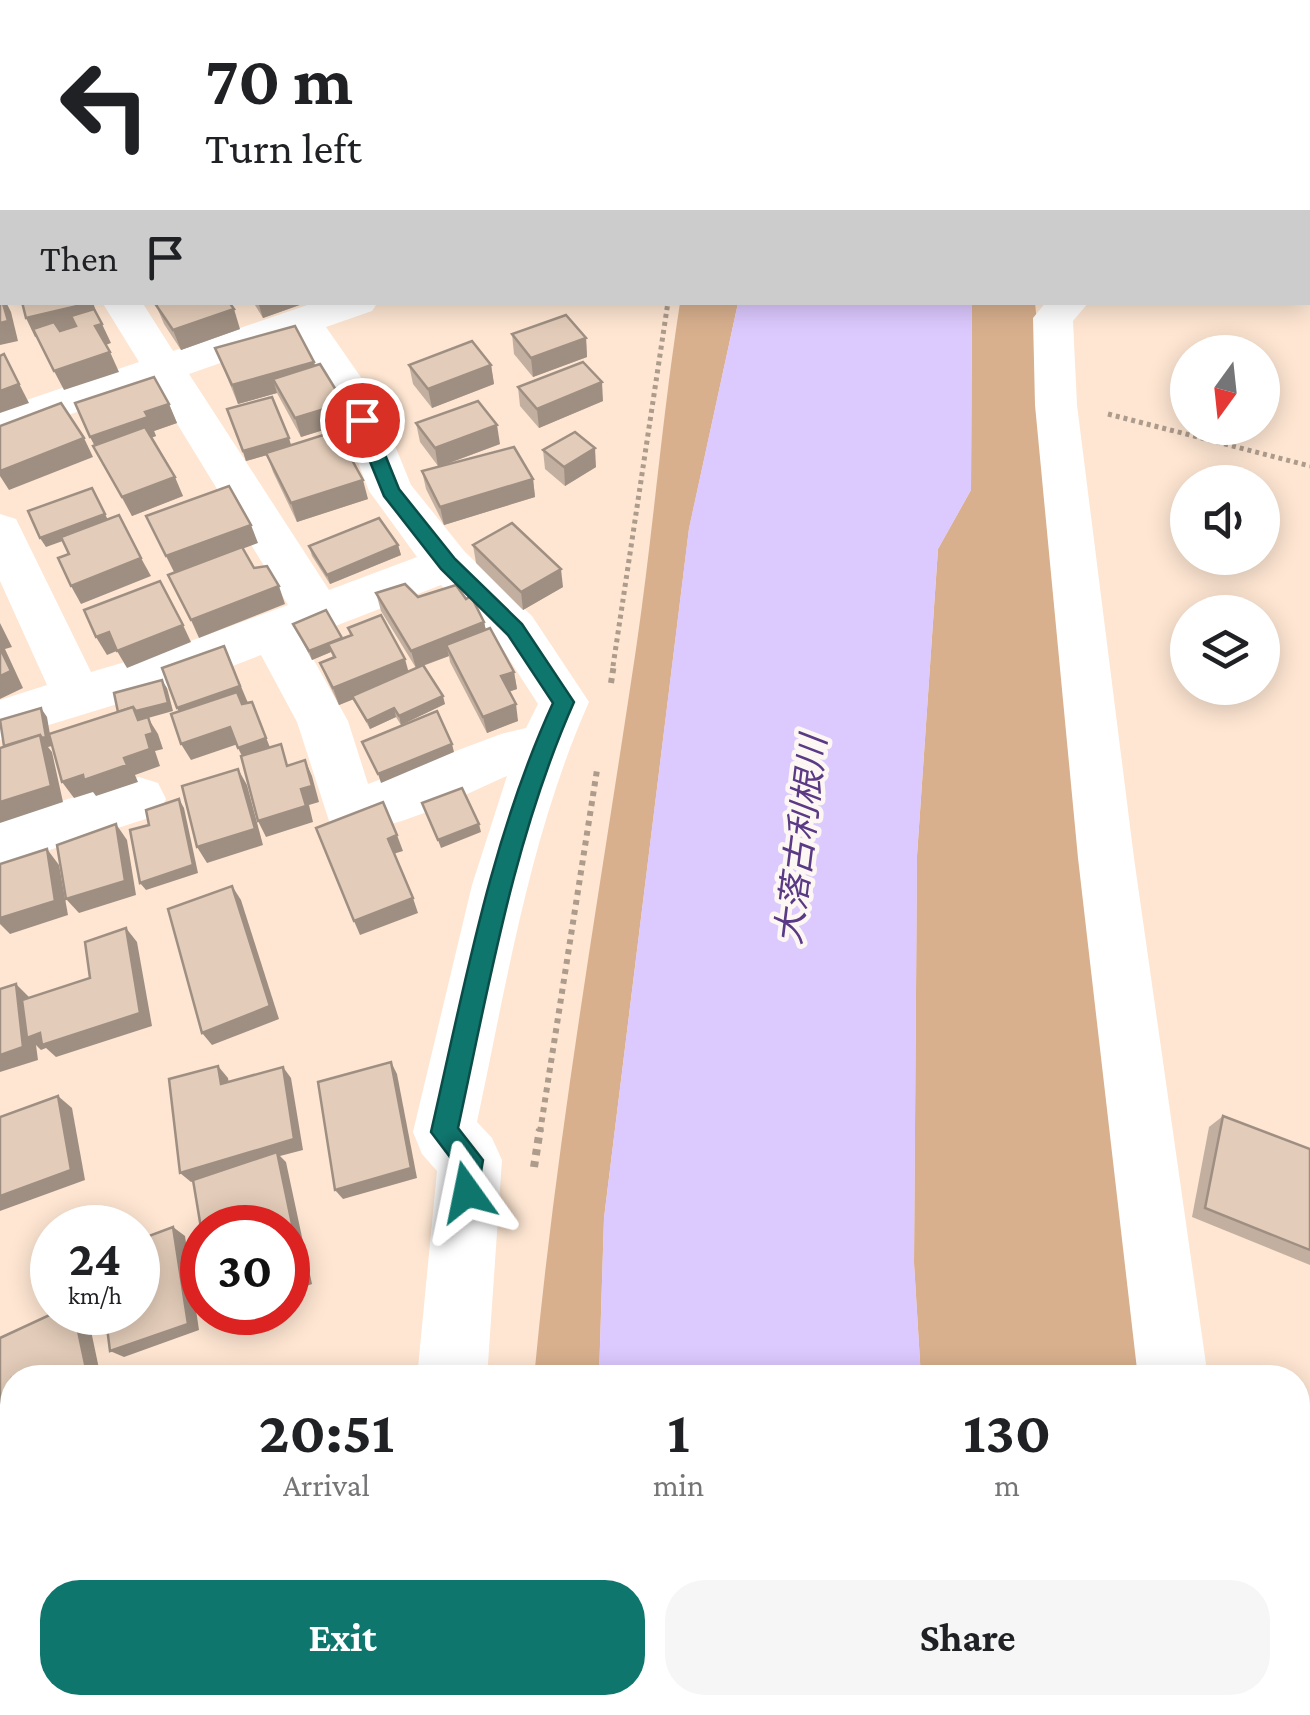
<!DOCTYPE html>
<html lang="en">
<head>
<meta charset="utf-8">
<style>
  body { margin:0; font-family:"Crimson Pro","Noto Sans JP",serif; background:#f6f6f6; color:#202124; height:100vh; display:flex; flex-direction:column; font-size:38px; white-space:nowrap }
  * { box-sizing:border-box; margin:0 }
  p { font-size:32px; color:#757577 }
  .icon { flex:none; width:55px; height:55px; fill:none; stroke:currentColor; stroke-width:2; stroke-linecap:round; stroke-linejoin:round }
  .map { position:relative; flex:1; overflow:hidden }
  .drawer { position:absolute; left:0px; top:1365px; width:1310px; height:350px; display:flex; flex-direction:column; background:#fff; border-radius:40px 40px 0 0; box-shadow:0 5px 25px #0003 }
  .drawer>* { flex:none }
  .banner { position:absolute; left:0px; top:0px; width:1310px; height:305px; box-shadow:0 5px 25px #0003; background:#fff; color:#202124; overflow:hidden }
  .needle { width:65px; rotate:195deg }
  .buttons { position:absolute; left:1170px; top:335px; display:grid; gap:20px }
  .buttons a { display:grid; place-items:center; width:110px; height:110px; border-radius:50%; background:#fff; box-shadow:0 5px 25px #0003; font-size:50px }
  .speed { position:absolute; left:30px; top:1205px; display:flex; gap:20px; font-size:50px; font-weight:700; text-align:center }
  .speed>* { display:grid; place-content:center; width:130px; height:130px; border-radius:50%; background:#fff; box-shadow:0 5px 25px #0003; line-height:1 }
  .speed small { font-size:25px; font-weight:400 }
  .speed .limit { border:15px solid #d22; background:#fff; color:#111 }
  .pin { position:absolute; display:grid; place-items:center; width:85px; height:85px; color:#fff; margin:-42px; border:5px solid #fff; border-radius:50%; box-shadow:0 2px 10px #0007 }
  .me { position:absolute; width:110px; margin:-55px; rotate:348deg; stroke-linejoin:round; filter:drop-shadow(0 0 8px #0008) }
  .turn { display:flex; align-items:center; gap:35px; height:210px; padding:0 40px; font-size:45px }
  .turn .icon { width:130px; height:130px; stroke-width:2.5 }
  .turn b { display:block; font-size:70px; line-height:85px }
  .then { display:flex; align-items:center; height:95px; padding:0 40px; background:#0003; gap:20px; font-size:38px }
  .eta { display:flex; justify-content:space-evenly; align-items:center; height:170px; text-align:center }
  .eta b { font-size:60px; font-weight:700; line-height:70px }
  .primary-button { display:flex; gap:20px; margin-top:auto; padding:20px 40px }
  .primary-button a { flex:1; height:115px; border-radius:40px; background:#0f766e; color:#fff; font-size:40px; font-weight:700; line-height:115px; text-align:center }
  .primary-button a+a { background:#f6f6f6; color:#202124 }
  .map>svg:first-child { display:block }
  .green { fill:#d8b08e }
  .water { fill:#dcc9fe }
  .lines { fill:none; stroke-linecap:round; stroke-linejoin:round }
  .path-far2 { stroke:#ad9b8c; stroke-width:5; stroke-dasharray:4 4; stroke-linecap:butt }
  .path-far1 { stroke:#ad9b8c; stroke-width:6; stroke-dasharray:5 5; stroke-linecap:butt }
  .path { stroke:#ad9b8c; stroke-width:8; stroke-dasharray:6 6; stroke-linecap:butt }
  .minor { fill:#fff; fill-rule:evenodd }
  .wall { fill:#c3af9f }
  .shaded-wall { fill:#9f8f82 }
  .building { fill:#e3ccb9; stroke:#9f8f82; stroke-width:2.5 }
  .route { fill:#0f766e; stroke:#0a4d48; stroke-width:2.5 }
  .labels { text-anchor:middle; stroke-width:9; stroke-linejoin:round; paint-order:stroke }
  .water-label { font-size:35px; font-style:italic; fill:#5a3985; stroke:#fcf7f3 }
</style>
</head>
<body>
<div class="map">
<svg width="1310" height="1715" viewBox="0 0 1310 1715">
  <rect width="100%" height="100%" fill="#fee6d2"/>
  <!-- green -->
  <g class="green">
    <path d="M680,303H738L689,529L604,1218L599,1377L534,1378C557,1133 600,891 636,649C653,533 662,418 680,303Z"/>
    <path d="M972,303H1035L1148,1377L921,1378L914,1263L917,856L938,549L971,490Z"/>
  </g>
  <!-- water -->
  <g class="water">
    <path d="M738,303H972L971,490L938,549L917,856L914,1263L921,1377H599L604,1218L689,528Z"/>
    <path d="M982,1702L985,1715H594L593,1703Z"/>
  </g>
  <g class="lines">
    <!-- path-far2 -->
    <g class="path-far2">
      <path d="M1108,414L1310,466"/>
      <path d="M613,666L668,302"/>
    </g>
    <!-- path-far1 -->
    <g class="path-far1">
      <path d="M611,683L614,664"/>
      <path d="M540,1132L597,770"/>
    </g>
    <!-- path -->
    <path class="path" d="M534,1167L540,1129"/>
    <!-- minor -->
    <g class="minor">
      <path d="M106,0H138L139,2H108Z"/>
      <path d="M274,0H306L308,2H276Z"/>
      <path d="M620,0H652L653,2H622Z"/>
      <path d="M1076,0H1108L1110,2H1078Z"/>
      <rect x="0" y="31" width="2" height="20"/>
      <path d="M1308,66H1310V87L1308,86Z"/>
      <rect x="0" y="94" width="2" height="24"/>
      <path d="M1310,142V164L1308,165V143Z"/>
      <path d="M102,302H142L173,351L316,302H378L372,311L326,327L376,399L411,485L465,552L532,616L589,702C530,835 507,981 477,1122L492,1138L502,1160L487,1378H417L437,1171L422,1154L413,1132L472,885L507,776C462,795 378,843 331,827L297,722L261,655L199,679L0,740V700L47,685L0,581V514L16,519L91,672L169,649L288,605L154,386L0,438V409L139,362ZM292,338L334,401L369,491L417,557L329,590L189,374ZM441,585L498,642L538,704L526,728L501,734L368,784L348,721L302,639Z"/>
      <path d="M1046,302H1089L1073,321L1077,405L1134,858L1208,1378H1138L1078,858L1035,405L1033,318Z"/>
      <path d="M139,777L158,783L166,799L158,815L0,866V820Z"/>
      <path d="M1310,1616V1693L1298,1697V1621Z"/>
      <path d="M1298,1701L1300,1715H1129L1134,1702Z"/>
      <path d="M437,1702H515L514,1715H436Z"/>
    </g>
  </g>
  <!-- wall -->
  <g class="wall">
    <path d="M1269,0H1296L1294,2H1279Z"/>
    <path d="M253,302H308L263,318Z"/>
    <path d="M156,305L240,329L181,350L164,324Z"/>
    <path d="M512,334L586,338L587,357L533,377L514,354Z"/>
    <path d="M215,348L314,362L315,366L344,403L349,422L301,437L277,393L238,404Z"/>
    <path d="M409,365H491L494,384L432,408L413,384Z"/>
    <path d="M518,387L603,401L539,428L520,406Z"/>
    <path d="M169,404L177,423L154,431L156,436L151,438L183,496L132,516L93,446Z"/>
    <path d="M227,409L292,445L368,499L297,522L273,472L267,455L246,461Z"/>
    <path d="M416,423L500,444L447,464L533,479L535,497L444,525L426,489L422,471L438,466L420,442Z"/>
    <path d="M543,450L596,467L565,486L545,469Z"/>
    <path d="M398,545L401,555L330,584L312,556L309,546Z"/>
    <path d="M473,545L563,587L523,610L476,563Z"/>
    <path d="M376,593L418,597L484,622L486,630L514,672L517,689L509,692L518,721L487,733L450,662L449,656L423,666L445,704L401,725L396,717L370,729L353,699L339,705L327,680L320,663L333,658L331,652L312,660L293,624L342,638L350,635L348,628L408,671L416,668L381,611Z"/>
    <path d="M1223,1116L1310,1149V1265L1192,1217L1209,1127Z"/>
  </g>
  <!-- shaded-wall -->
  <g class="shaded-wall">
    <path d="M55,0H92L93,2H41Z"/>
    <path d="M324,0H368V2H325Z"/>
    <path d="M374,0H412V2H375Z"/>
    <rect x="526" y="0" width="50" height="2"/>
    <path d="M586,0H615L609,2H586Z"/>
    <path d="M2,8V29H0V9Z"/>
    <path d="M2,220V243L0,244V221Z"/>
    <path d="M3,302H6L11,312L18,341L0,345V323Z"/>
    <path d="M90,302H93L99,322L35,337L26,318Z"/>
    <path d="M258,302H308L263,318Z"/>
    <path d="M234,309L240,329L181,350L173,330Z"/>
    <path d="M102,324L111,343L103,346L95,326Z"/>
    <path d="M586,338L587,357L533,377L531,358Z"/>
    <path d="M110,352L119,372L64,390L54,371Z"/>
    <path d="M4,354L29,403L0,413V391Z"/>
    <path d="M314,362L319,381L273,379L277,393L238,404L232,385Z"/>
    <path d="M491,365L494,384L432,408L428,389Z"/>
    <path d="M602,382L603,401L539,428L537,409Z"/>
    <path d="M344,403L349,422L301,437L295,418Z"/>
    <path d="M169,404L177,423L154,431L156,436L100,456L90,437L145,412Z"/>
    <path d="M497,425L500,444L438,467L435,448Z"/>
    <path d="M84,438L93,457L9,490L0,476V471Z"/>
    <path d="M289,438L292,448L246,461L243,451Z"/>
    <path d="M595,448L596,467L565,486L564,467Z"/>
    <path d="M175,477L183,496L132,516L122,497Z"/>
    <path d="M533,479L535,497L444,525L440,507Z"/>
    <path d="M363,480L368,499L297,522L291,503Z"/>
    <path d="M105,514L110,524L46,547L40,538Z"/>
    <path d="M251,525L258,543L175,574L166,556Z"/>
    <path d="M398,545L401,555L330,584L327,575Z"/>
    <path d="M141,558L151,576L81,604L71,586Z"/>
    <path d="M561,569L563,587L523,610L521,592Z"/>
    <path d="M279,586L285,604L199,638L191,620Z"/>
    <path d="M484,622L488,640L446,645L449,656L416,668L411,651Z"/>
    <path d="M0,623L12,647L5,649L23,688L0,699Z"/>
    <path d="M183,625L191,642L127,668L117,651Z"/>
    <path d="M109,632L119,650L107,655L96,637Z"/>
    <path d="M328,644L331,652L312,660L309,651Z"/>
    <path d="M224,646L248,703L186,725L177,708Z"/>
    <path d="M405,659L410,677L339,705L333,688Z"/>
    <path d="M514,672L517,689L504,693L501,676Z"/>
    <path d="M162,680L167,688L173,711L148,718L158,734L163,749L155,751L160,766L135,775L138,782L96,796L93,792L74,798L62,782L124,758V725Z"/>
    <path d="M443,696L445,704L401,725L399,716Z"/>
    <path d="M252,702L273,755L246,764L238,748Z"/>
    <path d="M516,704L518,721L487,733L483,717Z"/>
    <path d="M41,708L47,717L52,746L48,747L52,752L63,802L0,823V802L11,757Z"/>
    <path d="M394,708L396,717L370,729L367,721Z"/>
    <path d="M230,727L238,744L191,760L181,744Z"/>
    <path d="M452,744L454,752L381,783L378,774Z"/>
    <path d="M305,760L312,776L319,802L309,805L313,822L266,837L258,821L301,789Z"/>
    <path d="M238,769L247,785L263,845L207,863L197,847Z"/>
    <path d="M179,799L184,808L198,873L146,890L140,883Z"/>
    <path d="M116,824L127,840L136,895L79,913L66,899Z"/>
    <path d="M479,824L481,832L441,848L438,840Z"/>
    <path d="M397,835L403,851L393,854L388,839Z"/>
    <path d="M47,849L59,865L68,915L10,934L0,924V918Z"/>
    <path d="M232,886L241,900L279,1019L212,1045L202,1033Z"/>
    <path d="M413,898L418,913L360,935L354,921Z"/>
    <path d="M126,928L137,942L152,1026L56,1057L46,1048L41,1050L36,1045L38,1060L0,1072V1055L16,984L30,998L40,1033L50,1042Z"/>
    <path d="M391,1062L397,1074L417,1178L343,1199L335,1190Z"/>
    <path d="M218,1066L228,1078L231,1096L221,1084Z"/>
    <path d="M283,1067L291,1078L303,1150L280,1156L286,1162L312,1284L288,1293L278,1157L191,1182L180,1173Z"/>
    <path d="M58,1096L72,1108L85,1180L0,1211V1196Z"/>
    <path d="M173,1227L185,1236L199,1330L124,1357L110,1351Z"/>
    <path d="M74,1312H87L101,1378H88Z"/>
    <path d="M12,1436V1448L8,1449L0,1448V1441Z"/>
    <path d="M0,1562L12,1671V1674L0,1680Z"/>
    <path d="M12,1683V1702H14L15,1715H5L2,1685Z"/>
    <path d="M246,1702H259L261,1715H248Z"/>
  </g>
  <!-- building -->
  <g class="building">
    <path d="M0,0H27L28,2H2V8L0,9Z"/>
    <path d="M158,0H200L202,2H149Z"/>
    <path d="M223,0H275L263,2H225Z"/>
    <path d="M429,0H454L456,2H417Z"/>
    <path d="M465,0H509L511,2H467Z"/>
    <path d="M1054,0H1078L1079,2H1055Z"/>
    <path d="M1114,0H1155L1153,2H1120Z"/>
    <path d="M1173,0H1227L1225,2H1195L1188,1L1193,2H1170Z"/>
    <path d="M1308,16L1310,17V34H1308Z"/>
    <path d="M1308,96L1310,97V115L1308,114Z"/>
    <path d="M0,192H2V220L0,221Z"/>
    <path d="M2,244V274H1L0,245Z"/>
    <path d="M0,293L8,321L0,323Z"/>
    <path d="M22,302H90V303L26,318Z"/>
    <path d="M162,302H229L234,309L173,330L156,305Z"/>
    <path d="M94,309L102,324L95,326L110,352L54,371L33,329L54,322L60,331L76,326L71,316Z"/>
    <path d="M566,315L586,338L531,358L512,334Z"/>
    <path d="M295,326L314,362L232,385L215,348Z"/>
    <path d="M472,341L491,365L428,389L409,365Z"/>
    <path d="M4,354L19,384L0,391V356Z"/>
    <path d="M583,362L602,382L537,409L518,387Z"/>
    <path d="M320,364L344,403L295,418L273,379Z"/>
    <path d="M154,377L169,404L145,412L148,417L90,437L75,403Z"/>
    <path d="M272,397L289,438L243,451L227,409Z"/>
    <path d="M478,401L497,425L435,448L416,423Z"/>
    <path d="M61,403L84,438L0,471V426Z"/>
    <path d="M145,427L175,477L122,497L93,446Z"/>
    <path d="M336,431L363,480L291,503L266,453Z"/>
    <path d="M575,432L595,448L564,467L543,450Z"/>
    <path d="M514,447L533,479L440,507L422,471Z"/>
    <path d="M229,486L251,525L166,556L146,516Z"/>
    <path d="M92,488L105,514L40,538L28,511Z"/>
    <path d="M119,515L141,558L71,586L58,558L69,554L61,537Z"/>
    <path d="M379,518L398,545L327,575L309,546Z"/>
    <path d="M512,523L561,569L521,592L473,545Z"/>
    <path d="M242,547L254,568L267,566L279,586L191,620L168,575Z"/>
    <path d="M160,581L183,625L117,651L109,632L96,637L84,610Z"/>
    <path d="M405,584L418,597L456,585L466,599L471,596L484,622L411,651L376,593Z"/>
    <path d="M326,610L342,638L309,651L293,624Z"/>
    <path d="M381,615L405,659L333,688L320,663L335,657L328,644L352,635L348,628Z"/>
    <path d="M490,628L514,672L501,676L516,704L483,717L446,645Z"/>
    <path d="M224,646L240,686L177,708L162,668Z"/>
    <path d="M0,648L11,671L0,676Z"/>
    <path d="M423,665L443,696L399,716L394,708L367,721L352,696Z"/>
    <path d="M162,680L168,703L136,711L133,707L118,712L114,693Z"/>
    <path d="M237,692L242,704L252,702L266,738L238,748L230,727L181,744L171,714Z"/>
    <path d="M133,707L138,720L148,717L153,733L146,735L150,749L124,758L127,765L84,780L83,775L62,782L49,734Z"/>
    <path d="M41,708L46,737L42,738L40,735L4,746L0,720Z"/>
    <path d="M437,711L452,744L378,774L362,742Z"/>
    <path d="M40,735L51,786L0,802V748Z"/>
    <path d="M281,744L287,766L305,760L312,786L301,789L306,806L258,821L241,756Z"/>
    <path d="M238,769L255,829L197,847L182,786Z"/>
    <path d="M462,788L479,824L438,840L422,803Z"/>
    <path d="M179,799L193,865L140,883L130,830L149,825L146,810Z"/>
    <path d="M383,802L397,835L388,839L413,898L354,921L316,828Z"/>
    <path d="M116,824L125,881L66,899L57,845Z"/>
    <path d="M47,849L55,901L0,918V864Z"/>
    <path d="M232,886L270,1006L202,1033L168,909Z"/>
    <path d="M126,928L140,1013L42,1045L40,1033L27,1038L22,1000L90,978L85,942Z"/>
    <path d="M16,984L23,1047L0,1055V989Z"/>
    <path d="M391,1062L411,1168L335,1190L318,1082Z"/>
    <path d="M218,1066L221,1084L283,1067L294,1139L180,1173L169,1079Z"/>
    <path d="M58,1096L71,1170L0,1196V1117Z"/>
    <path d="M1223,1116L1310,1149V1250L1205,1208Z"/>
    <path d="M277,1152L303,1277L288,1282V1228H202V1234L193,1180Z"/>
    <path d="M173,1227L188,1324L110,1351L105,1312H138V1240Z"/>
    <path d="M56,1312H74L88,1378H12V1436L0,1441V1338Z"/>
    <path d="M12,1478V1641L1,1482Z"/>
    <path d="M2,1685L5,1715H0V1686Z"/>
    <path d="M138,1702H246L248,1715H140Z"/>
    <path d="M287,1702H362L339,1715H291Z"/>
  </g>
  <!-- route -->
  <path class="route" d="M362,414L371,420L399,489L455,559L522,624L574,702C514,837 489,985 458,1128L483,1160L476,1201L467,1205L458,1201L454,1192L456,1165L431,1132C464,988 491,838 553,703L508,635L441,569L384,496L353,420Z"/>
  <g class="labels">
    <!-- water labels -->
    <g class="water-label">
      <text transform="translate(801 840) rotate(-83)" y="12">大落古利根川</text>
    </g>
  </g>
</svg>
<div class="buttons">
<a><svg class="needle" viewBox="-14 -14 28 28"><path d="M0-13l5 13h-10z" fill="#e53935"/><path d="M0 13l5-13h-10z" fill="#757577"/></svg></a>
<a><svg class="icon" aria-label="sound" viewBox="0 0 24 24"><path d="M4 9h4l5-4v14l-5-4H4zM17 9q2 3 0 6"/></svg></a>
<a><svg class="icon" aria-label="layers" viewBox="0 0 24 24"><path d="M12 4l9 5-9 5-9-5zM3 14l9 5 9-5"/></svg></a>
</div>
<div class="speed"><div>24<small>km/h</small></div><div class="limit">30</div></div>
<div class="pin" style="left:362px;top:420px;background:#d93025"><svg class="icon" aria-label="arrive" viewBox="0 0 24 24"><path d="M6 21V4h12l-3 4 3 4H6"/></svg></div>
<svg class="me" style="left:467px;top:1192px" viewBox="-20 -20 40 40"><path d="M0-17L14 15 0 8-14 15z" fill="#0f766e" stroke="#fff" stroke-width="4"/></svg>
<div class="banner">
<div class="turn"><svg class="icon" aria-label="left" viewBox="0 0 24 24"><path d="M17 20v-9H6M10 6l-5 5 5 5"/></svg><div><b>70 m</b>Turn left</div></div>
<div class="then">Then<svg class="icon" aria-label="arrive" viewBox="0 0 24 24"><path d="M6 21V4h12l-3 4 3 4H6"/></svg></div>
</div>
<section class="drawer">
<div class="eta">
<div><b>20:51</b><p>Arrival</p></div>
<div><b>1</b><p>min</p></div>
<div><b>130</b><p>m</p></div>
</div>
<div class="primary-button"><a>Exit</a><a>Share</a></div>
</section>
</div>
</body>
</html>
